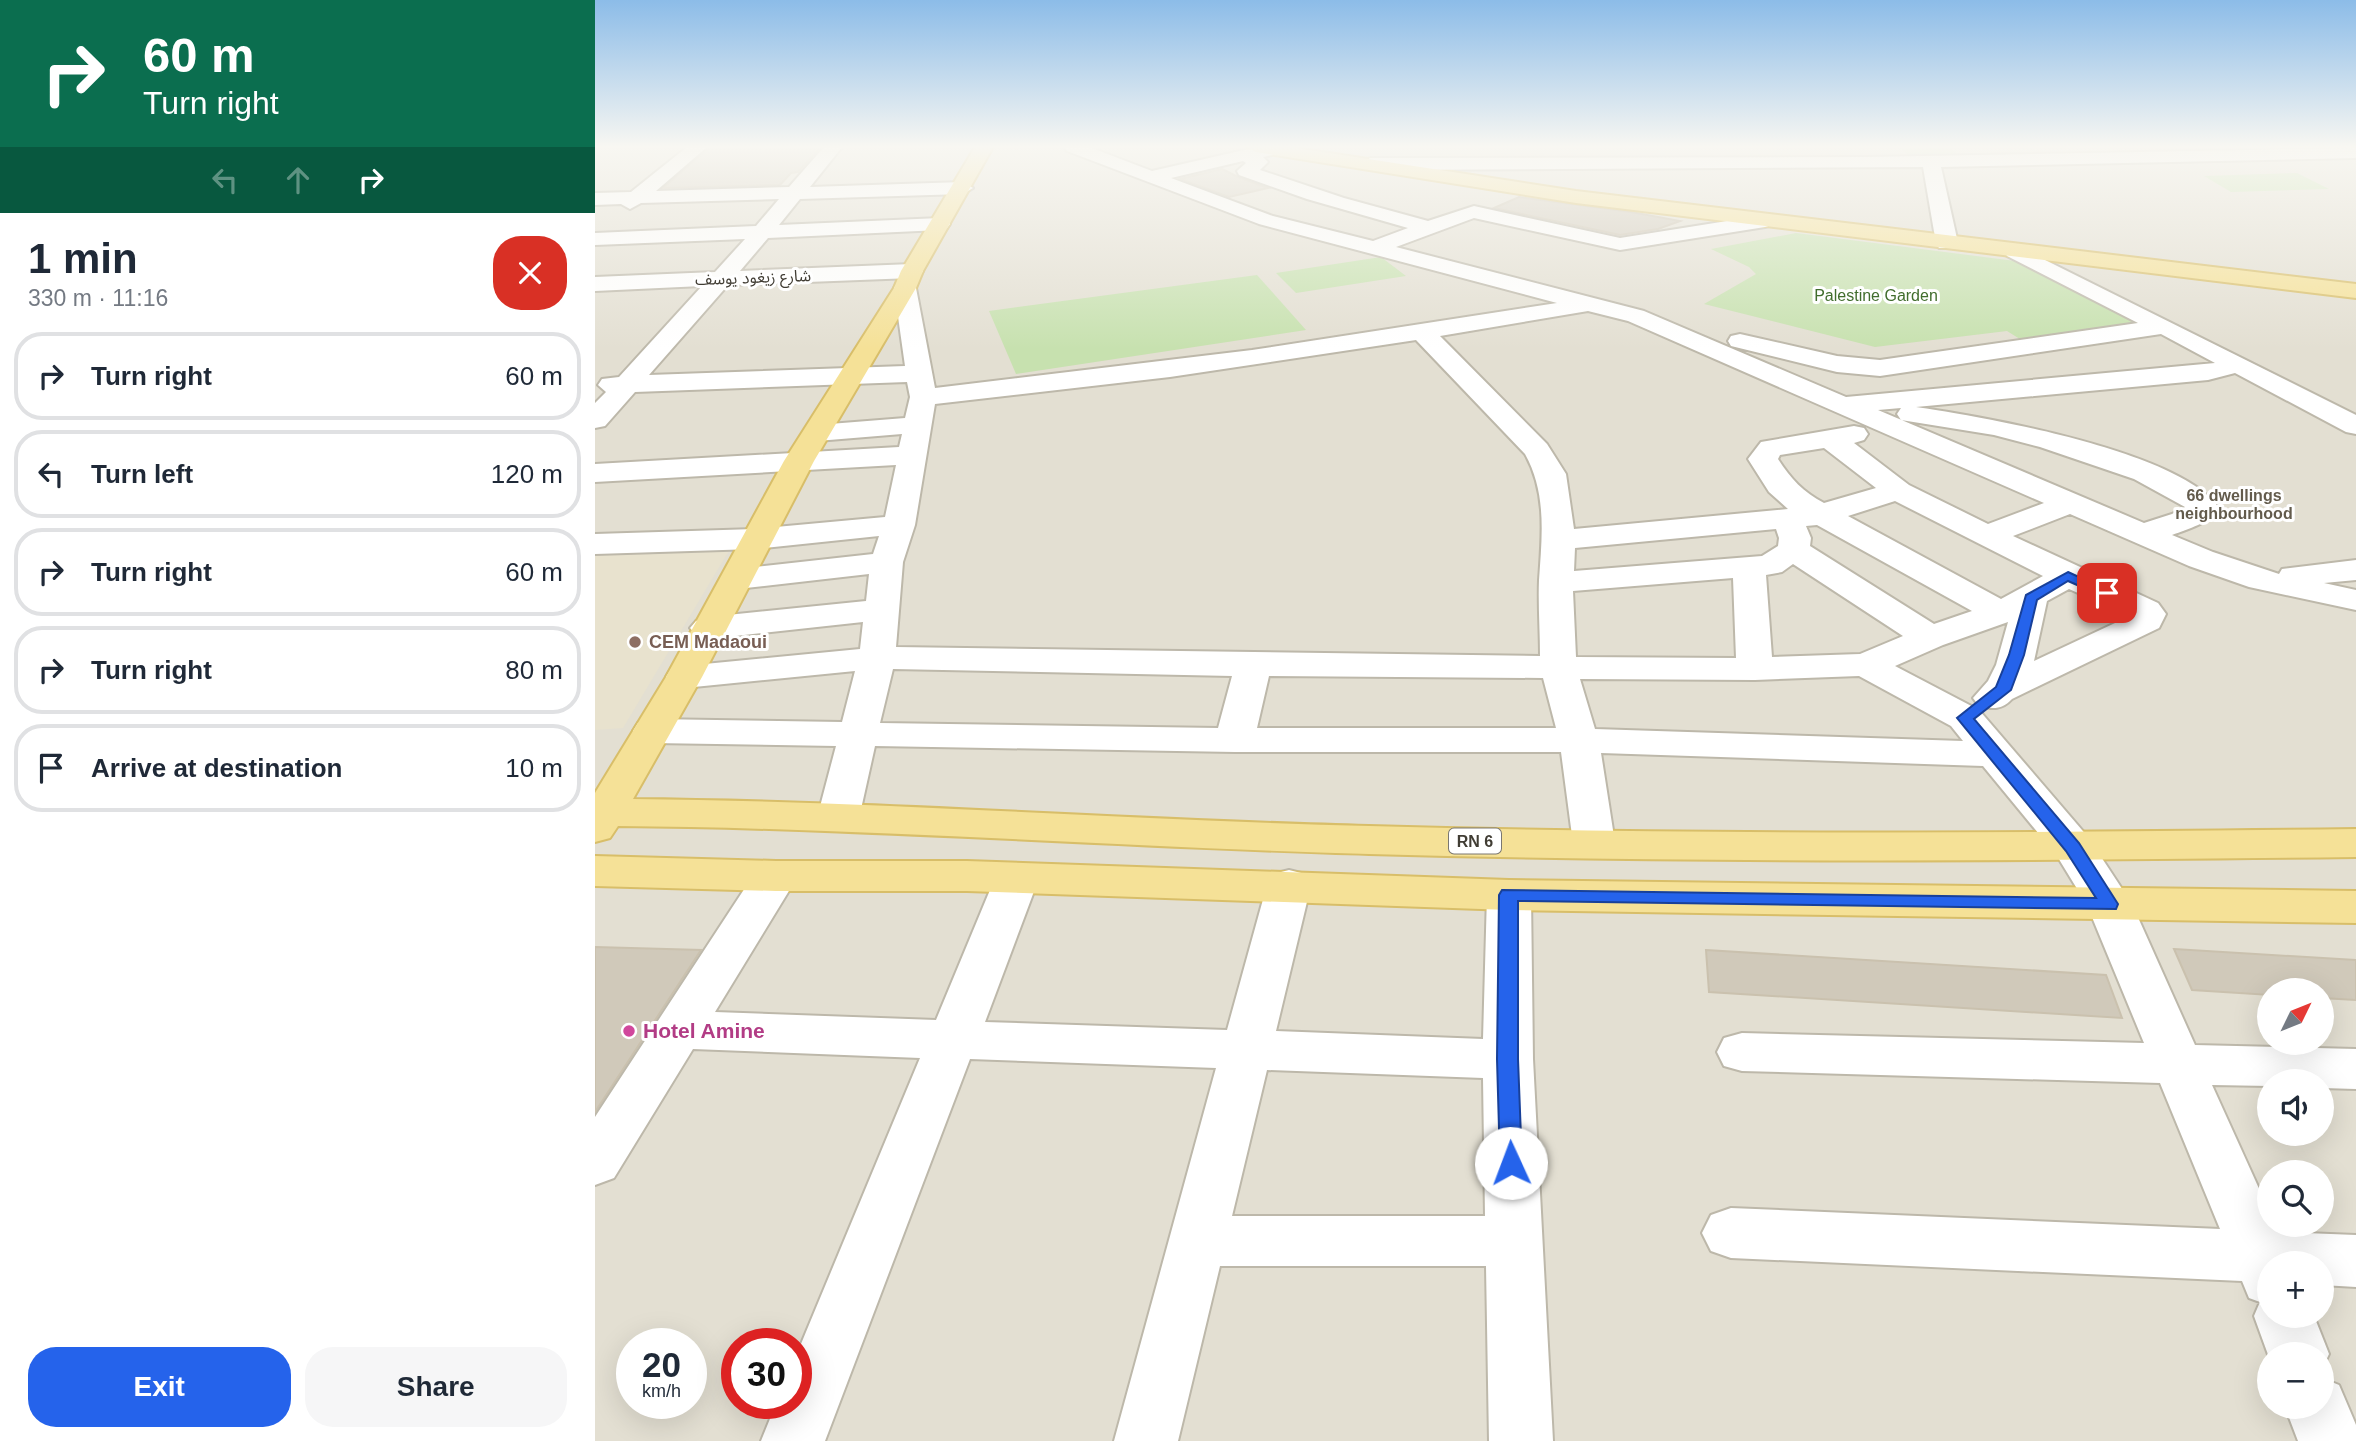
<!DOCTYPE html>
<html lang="en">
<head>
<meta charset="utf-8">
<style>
  body { margin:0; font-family:Arial,"Noto Sans Arabic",sans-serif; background:#f6f6f7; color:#1f2937; height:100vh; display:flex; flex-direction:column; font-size:26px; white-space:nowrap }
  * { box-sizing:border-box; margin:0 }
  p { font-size:23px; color:#747a83 }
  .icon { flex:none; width:38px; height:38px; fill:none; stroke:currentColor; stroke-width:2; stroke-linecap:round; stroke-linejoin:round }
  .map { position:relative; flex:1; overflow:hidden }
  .drawer { display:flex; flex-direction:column; background:#fff; width:595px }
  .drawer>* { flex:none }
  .top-card { background:#0b6e4f; color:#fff; overflow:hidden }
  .needle { width:46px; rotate:47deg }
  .tools { position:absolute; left:1662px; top:978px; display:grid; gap:14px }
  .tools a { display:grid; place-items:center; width:77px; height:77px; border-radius:50%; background:#fff; box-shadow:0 7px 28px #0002; font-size:35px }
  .speed { position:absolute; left:21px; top:1328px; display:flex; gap:14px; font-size:35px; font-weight:700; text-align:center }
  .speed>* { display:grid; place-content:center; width:91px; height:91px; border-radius:50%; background:#fff; box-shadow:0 7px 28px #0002; line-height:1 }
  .speed small { font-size:18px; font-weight:400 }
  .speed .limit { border:10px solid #d22; background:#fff; color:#111 }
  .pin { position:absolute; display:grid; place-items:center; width:60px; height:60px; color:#fff; margin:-30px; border-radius:14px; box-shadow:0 4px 10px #0006 }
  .me { position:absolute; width:77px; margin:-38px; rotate:358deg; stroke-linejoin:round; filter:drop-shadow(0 0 5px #0008) }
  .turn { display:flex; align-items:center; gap:24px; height:147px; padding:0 28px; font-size:32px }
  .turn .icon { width:91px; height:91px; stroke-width:2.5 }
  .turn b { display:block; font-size:49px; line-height:60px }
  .lanes { display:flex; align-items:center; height:66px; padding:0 28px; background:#0003; justify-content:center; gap:35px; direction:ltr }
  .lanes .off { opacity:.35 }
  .round { display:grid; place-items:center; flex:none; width:74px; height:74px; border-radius:28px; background:#f6f6f7 }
  .head { display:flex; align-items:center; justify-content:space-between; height:119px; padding:0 28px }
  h1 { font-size:42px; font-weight:800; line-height:52px }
  .cta { display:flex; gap:14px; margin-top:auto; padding:14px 28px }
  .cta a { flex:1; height:80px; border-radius:28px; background:#2563eb; color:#fff; font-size:28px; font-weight:800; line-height:80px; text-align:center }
  .cta a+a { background:#f6f6f7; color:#1f2937 }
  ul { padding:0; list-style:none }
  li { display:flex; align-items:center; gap:21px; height:88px; margin:0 14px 10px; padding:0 14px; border:4px solid #e0e1e3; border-radius:28px }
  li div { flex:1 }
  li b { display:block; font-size:26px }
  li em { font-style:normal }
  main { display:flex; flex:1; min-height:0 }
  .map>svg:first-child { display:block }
  .residential { fill:#e3dfd2; fill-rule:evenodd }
  .education { fill:#e8e2ce }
  .green { fill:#c7e1af }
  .building { fill:#d0c9ba; stroke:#cac1ae; stroke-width:2 }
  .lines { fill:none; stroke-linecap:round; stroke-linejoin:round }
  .minor-casing { stroke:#bdb8aa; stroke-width:4 }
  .major-casing { stroke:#d8be69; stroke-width:4 }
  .minor { fill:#fff; fill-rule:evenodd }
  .major { fill:#f5e197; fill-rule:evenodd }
  .route { fill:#2563eb; stroke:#184099; stroke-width:2 }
  .education-dot { fill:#8d6e63; stroke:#fff; stroke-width:2.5 }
  .hotel-dot { fill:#d1479c; stroke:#fff; stroke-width:2.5 }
  .labels { text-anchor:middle; stroke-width:6; stroke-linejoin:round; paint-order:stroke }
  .far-street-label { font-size:16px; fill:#413d34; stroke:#fff }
  .far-park-label { font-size:16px; fill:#416d2d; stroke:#fff }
  .far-neighbourhood-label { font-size:16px; font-weight:bold; fill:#635b4c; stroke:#fff }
  .shield { fill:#fff; stroke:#7a7771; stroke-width:2 }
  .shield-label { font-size:16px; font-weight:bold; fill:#413d34 }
  .education-label { font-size:18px; font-weight:bold; fill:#785e54; stroke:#fff; text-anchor:start }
  .near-hotel-label { font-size:21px; font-weight:bold; fill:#b23c85; stroke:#fff; text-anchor:start }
</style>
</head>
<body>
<main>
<section class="drawer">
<div class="top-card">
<div class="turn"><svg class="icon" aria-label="right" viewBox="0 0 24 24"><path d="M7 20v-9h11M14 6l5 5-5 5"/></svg><div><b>60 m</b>Turn right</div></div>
<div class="lanes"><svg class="icon off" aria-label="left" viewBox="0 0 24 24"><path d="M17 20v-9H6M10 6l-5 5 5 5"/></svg><svg class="icon off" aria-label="ahead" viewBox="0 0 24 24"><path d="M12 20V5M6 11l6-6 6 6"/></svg><svg class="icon" aria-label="right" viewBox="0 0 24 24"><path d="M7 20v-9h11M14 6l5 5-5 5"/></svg></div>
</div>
<div class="head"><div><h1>1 min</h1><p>330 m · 11:16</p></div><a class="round" style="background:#d93025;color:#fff"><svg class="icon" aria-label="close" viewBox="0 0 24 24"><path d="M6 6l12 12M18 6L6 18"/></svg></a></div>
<ul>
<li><svg class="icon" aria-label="right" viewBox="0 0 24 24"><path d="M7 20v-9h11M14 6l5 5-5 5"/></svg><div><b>Turn right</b></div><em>60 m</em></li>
<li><svg class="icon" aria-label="left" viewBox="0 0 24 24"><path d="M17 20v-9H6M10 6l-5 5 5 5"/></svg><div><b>Turn left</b></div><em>120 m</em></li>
<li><svg class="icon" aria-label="right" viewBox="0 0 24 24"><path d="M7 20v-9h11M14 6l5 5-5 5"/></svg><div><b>Turn right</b></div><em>60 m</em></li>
<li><svg class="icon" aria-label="right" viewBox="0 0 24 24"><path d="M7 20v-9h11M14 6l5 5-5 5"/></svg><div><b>Turn right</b></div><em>80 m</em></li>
<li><svg class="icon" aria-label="arrive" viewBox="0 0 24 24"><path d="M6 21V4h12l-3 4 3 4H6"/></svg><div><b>Arrive at destination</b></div><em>10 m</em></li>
</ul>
<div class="cta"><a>Exit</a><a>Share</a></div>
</section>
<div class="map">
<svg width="1761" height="1441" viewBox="0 0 1761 1441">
  <rect width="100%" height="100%" fill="#f0ede3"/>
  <!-- residential -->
  <path class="residential" d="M0,147H1761V1441H0ZM1675,990H1727V1043H1675ZM1675,1082H1727V1134H1675ZM1675,1172H1727V1225H1675ZM1675,1264H1727V1316H1675ZM37,1344H96V1404H37ZM142,1344H201V1404H142ZM1675,1354H1727V1407H1675Z"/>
  <!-- education -->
  <path class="education" d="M135,549L28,728L0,730V555Z"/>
  <!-- green -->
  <g class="green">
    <path d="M1304,147H1354L1365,156H1314Z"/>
    <path d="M1702,173L1734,189L1636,192L1609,176Z"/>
    <path d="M1201,233L1428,262L1553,325L1428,341L1412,331L1280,347L1109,304L1161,274L1154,267L1116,249Z"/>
    <path d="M786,257L811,276L701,293L681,273Z"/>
    <path d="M662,275L711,330L421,374L394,311Z"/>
  </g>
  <!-- building -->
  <g class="building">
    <path d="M115,147H226L203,172L196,173L185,185L68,188Z"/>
    <path d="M627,169L643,177L673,188L634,197L585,179Z"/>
    <path d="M924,197L1036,212L1085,221L1063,229L1025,235L899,208Z"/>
    <path d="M0,947L106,950L0,1112Z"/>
    <path d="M1579,949L1761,960V1000L1727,998V990H1675V995L1597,990Z"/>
    <path d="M1111,950L1511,975L1527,1018L1114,992Z"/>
  </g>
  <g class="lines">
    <defs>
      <g id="minor">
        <path d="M92,147H112L61,191L194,187L229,147H247L215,187L368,182L378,188L368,194L205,199L184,225L345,218L352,220L355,224L352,228L345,230L173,238L145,271L317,264L325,266L328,271L325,276L317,278L133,285L54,375L310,366L299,288L302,283H318L321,288L340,388L657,350L962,303L664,224L472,151L469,147H494L557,171L649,150L682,147L684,150L681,154L668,157L673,162L665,170L749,198L833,221L879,206L1025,238L1170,215L1177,217L1180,221L1177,225L1170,227L1025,250L879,218L801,247L1049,311L1251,397L1620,363L1566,334L1285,376L1242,372L1136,346L1133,341L1136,336L1145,334L1242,356L1285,360L1543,323L1412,256L1409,251L1412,246L1420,245L1761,415V434L1751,432L1640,373L1613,380L1321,407C1390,417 1585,451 1624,508C1614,523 1594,529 1577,535L1618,552L1684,574L1687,569L1761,560V580L1729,583L1761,590V610L1654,587L1594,566L1475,514L1418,536L1563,603L1571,614L1564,628L1417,699C1407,710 1398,709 1384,706L1378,698L1393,681L1401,665L1413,622L1348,645L1300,666L1384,710L1493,837L1537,904L1600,1045L1761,1049V1089L1727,1088V1082H1675V1086L1617,1085L1675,1213V1225H1680L1683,1232L1761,1235V1287L1727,1285V1264H1675V1316H1719L1734,1354L1727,1369V1354H1675V1360L1659,1316L1665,1302L1654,1298L1647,1281L1136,1258L1116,1251L1107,1233L1116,1215L1136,1208L1625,1229L1565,1083L1147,1071L1129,1066L1122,1052L1129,1038L1147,1033L1549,1043L1492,905L1462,856L1388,766L1006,753L1020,843L1014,853L999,857L984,853L978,843L966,752H640L280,746L264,818L258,828L243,831L228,828L222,818L241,746L57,743L43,739L38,731L43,723L57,719L247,722L260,671L89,688L76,685L71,677L76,669L89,666L265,649L268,622L113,639L101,635L95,628L101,621L113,617L271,601L274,574L142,589L130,586L125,579L130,572L142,569L278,554L284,536L160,549L0,554V534L160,529L290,517L301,465L0,482V464L304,447L307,434L222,441L212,439L208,433L212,427L222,425L310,418L315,397L312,382L40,392L10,426L0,428V403L11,392L3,385L7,379L24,377L107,286L0,291V277L120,272L150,239L0,245V233L161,226L184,199L46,203L35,209L26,204L0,205V193L36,192ZM648,161L651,163L642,171L644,175L712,199L813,228L778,241L678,216L576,178ZM993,311L1033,321L1449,503L1393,524L1314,485L1259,443L1269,440L1273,434L1269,428L1259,426L1166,442L1153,459L1174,492L1193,509L979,529L971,474L952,444L845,336ZM821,340L930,454C952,493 947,537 944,580C943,605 945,631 945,656L301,647L308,562L320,525L340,404L575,377ZM1306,408L1302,414L1306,420L1399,435L1445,447L1539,479L1590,507L1577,514L1549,523L1283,410ZM1229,448L1281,488L1229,503C1208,492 1196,479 1183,459L1185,455ZM1300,501L1448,576L1406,599L1253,516ZM1222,525L1377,611L1339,624L1215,546L1216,538L1211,526ZM1181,529L1184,538L1183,546L1167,556L979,571L980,548ZM1198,564L1308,636L1265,654L1177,657L1171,575L1187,572ZM1138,578L1141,658L981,657L978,591ZM1474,589L1535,616L1439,661L1452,601ZM298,669L637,676L623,728L285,723ZM674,676L948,678L961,728H662ZM1264,676L1356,726L1368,741L1000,729L985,679L1160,680Z"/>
        <path d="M1761,148V158L1346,167L1363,243L1360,248H1344L1341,243L1328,167L775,170L766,164L775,158L1272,157Z"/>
        <path d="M181,861L197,865L203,876L120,1012L341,1020L400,878L406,867L422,863L438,867L444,878L390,1022L632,1030L672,885L678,874L694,870L710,874L716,885L681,1031L888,1039L892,895L898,884L914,880L930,884L936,895L938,1059L958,1441H894L891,1266H625L583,1441H519L621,1068L375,1059L230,1441H166L181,1404H201V1356L325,1058L98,1049L19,1178L0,1185V1117L165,865ZM672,1070L888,1078L890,1216H637Z"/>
        <path d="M1727,1378L1744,1385L1761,1425V1441H1703L1690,1407H1727Z"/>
      </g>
      <g id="major">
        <path d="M380,147H398L328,271L321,288L219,461L107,677L38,799C283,801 528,820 774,826C1103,835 1432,833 1761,829V857C1432,861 1103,863 774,854C523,847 273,828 23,826L15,838L0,842V793L71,677L189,461L299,288L306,271Z"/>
        <path d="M652,147H695L981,191L1761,284V298L981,203L661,152Z"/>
        <path d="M0,856L181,861H372L914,880L1761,891V923L914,910L372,891H181L0,886Z"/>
      </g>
    </defs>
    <!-- minor casing -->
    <use href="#minor" class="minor-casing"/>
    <!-- major casing -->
    <use href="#major" class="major-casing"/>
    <!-- minor -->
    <use href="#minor" class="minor"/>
    <!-- major -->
    <use href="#major" class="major"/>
  </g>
  <!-- sky -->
  <linearGradient id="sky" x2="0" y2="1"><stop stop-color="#8cbce8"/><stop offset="0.42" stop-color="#f8f7f2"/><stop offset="1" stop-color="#f8f7f2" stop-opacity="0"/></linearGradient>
  <rect width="1761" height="349" fill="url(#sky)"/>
  <!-- route -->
  <path class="route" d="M1473,572L1519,593L1512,597L1507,596L1473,581L1442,600L1429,655L1416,690L1379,719L1484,843L1523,904L1521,909L923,901V1059L927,1163L924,1170L916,1173L908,1170L905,1163L902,1059L904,895L907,890L1501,898L1471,851L1362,718L1401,687L1414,655L1431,595Z"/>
  <!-- markers -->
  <circle class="education-dot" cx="40" cy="642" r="7"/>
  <circle class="hotel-dot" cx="34" cy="1031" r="7"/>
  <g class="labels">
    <!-- far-street labels -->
    <g class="far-street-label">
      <text transform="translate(158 277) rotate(-2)" y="6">شارع زيغود يوسف</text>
    </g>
    <!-- far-park labels -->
    <g class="far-park-label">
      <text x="1281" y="301">Palestine Garden</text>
    </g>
    <!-- far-neighbourhood labels -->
    <g class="far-neighbourhood-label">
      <text x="1639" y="501">66 dwellings<tspan x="1639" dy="18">neighbourhood</tspan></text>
    </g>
    <!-- shield labels -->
    <rect class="shield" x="854" y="828.5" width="52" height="25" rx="5"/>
    <g class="shield-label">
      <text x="880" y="847">RN 6</text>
    </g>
    <!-- education labels -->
    <g class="education-label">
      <text x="54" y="648">CEM Madaoui</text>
    </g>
    <!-- near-hotel labels -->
    <g class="near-hotel-label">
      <text x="48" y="1038">Hotel Amine</text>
    </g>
  </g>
</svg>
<div class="tools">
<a><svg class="needle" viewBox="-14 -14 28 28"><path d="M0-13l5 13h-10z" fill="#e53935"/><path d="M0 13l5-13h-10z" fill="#747a83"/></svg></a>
<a><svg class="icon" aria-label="sound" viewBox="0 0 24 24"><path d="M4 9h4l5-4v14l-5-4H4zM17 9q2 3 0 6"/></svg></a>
<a><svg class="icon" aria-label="search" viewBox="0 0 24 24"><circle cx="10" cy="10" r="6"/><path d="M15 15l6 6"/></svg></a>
<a>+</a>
<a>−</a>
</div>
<div class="speed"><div>20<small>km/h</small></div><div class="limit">30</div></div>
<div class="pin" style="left:1512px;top:593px;background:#d93025"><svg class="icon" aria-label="arrive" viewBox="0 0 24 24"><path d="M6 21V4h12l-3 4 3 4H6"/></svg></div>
<svg class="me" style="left:916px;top:1163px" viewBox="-20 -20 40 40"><circle r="19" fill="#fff"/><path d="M0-13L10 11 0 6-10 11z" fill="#2563eb"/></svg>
</div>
</main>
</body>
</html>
